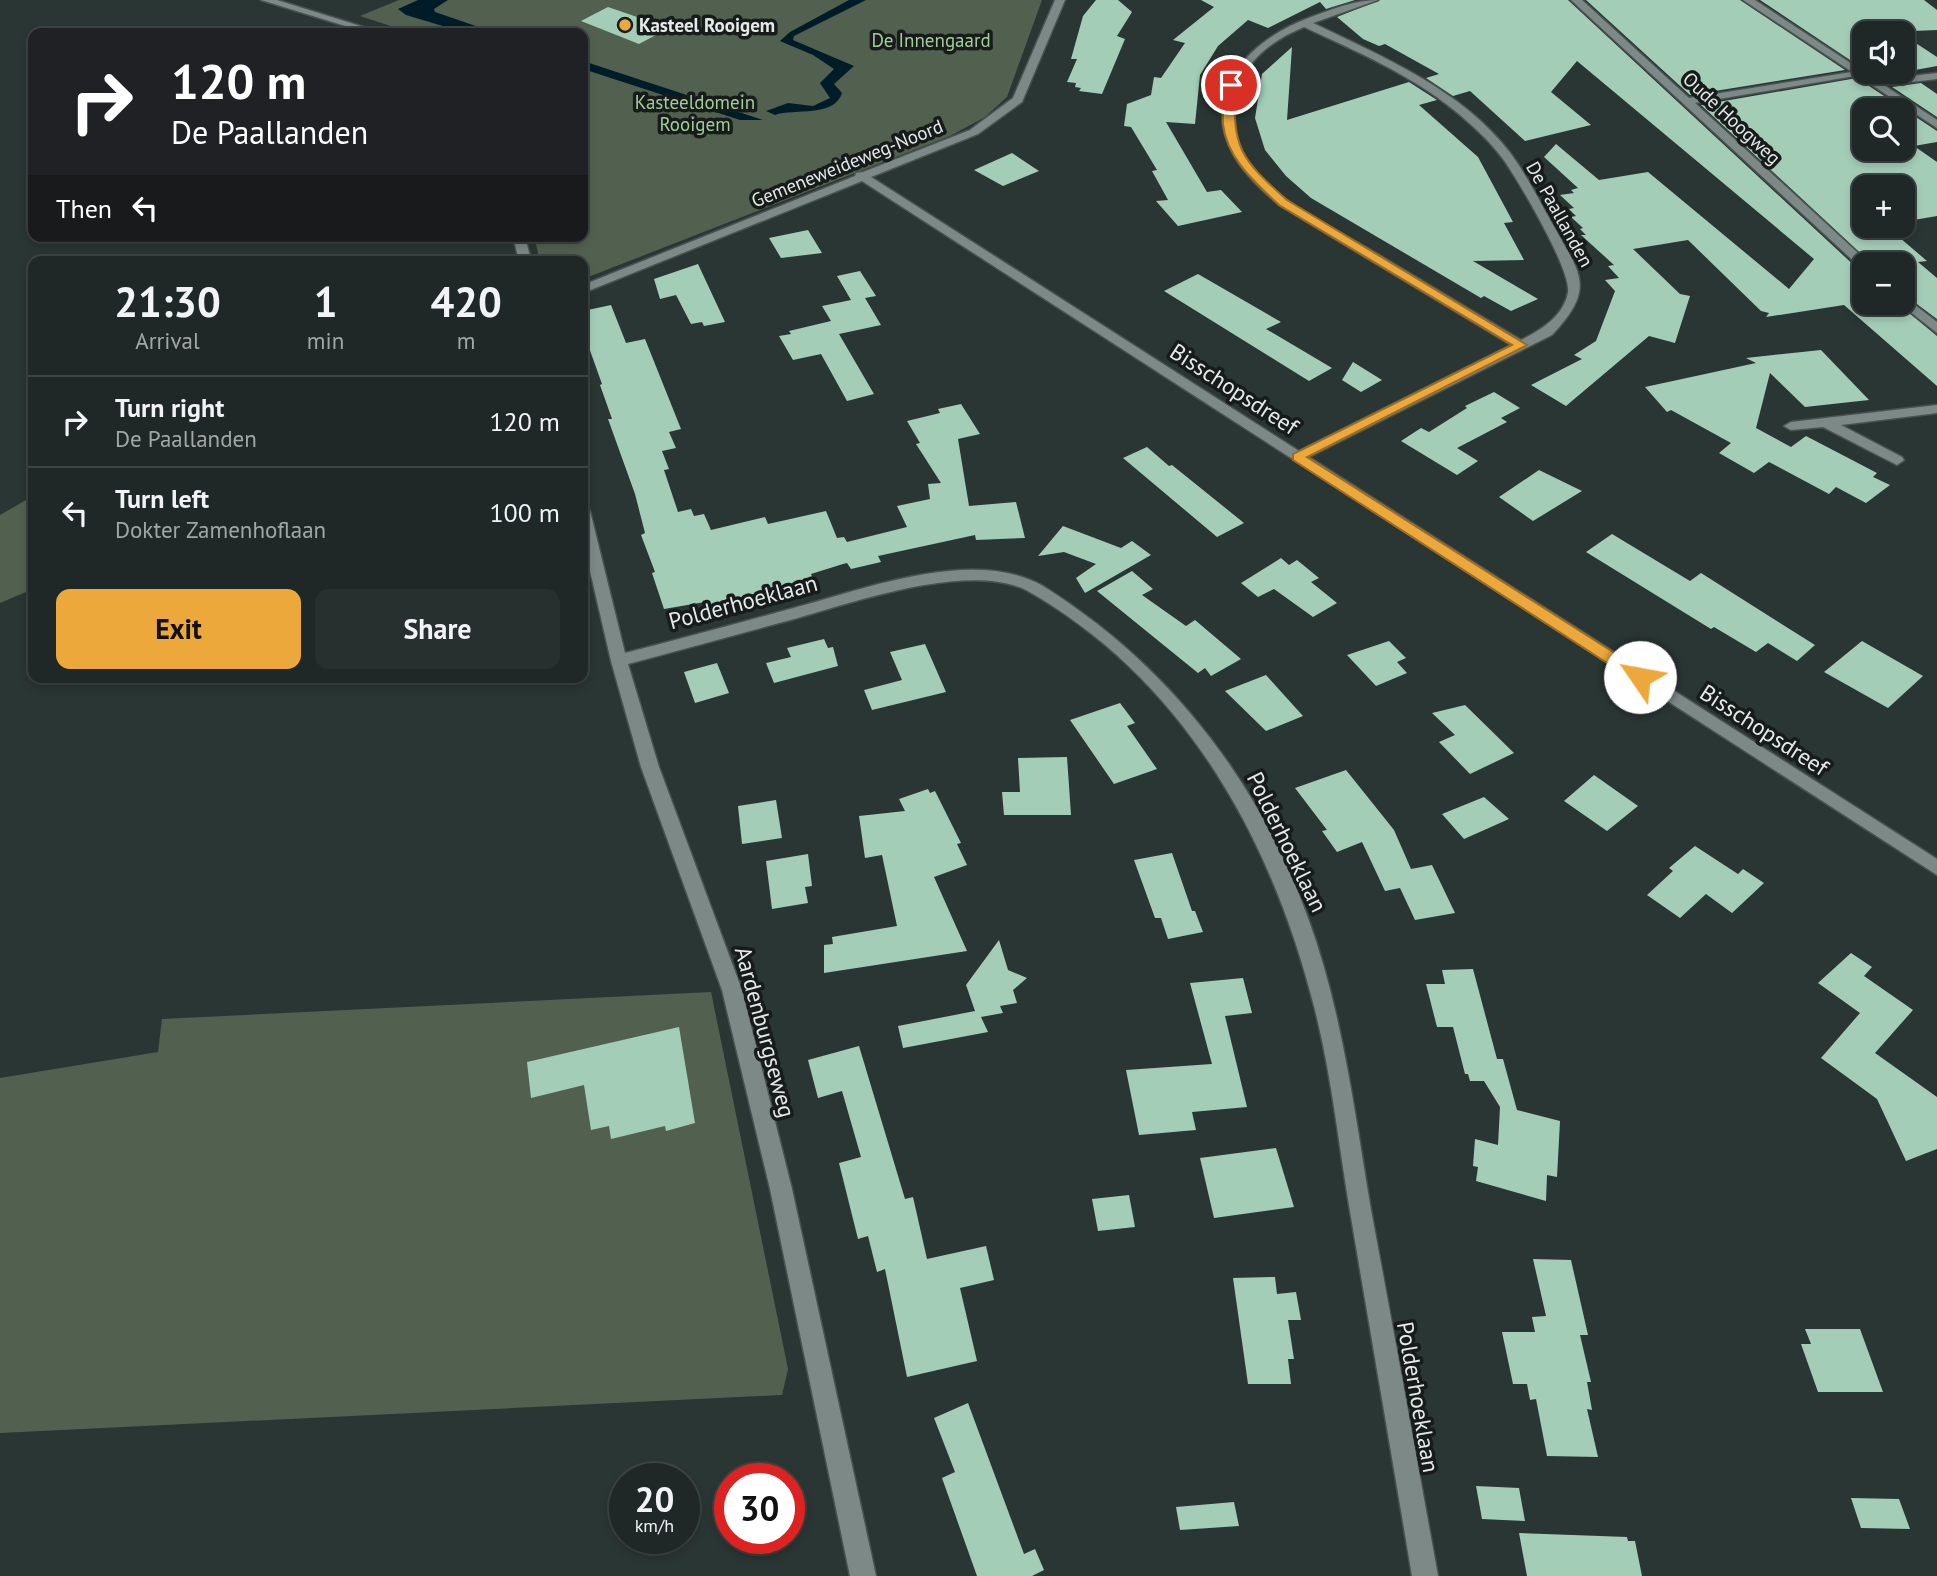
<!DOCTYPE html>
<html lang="en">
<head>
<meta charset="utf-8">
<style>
  body { margin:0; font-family:"PT Sans",sans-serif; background:#28302f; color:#f1f3f6; height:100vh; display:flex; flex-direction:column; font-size:26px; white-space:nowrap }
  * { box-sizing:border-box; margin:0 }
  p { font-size:23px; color:#a2a6a7 }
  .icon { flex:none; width:38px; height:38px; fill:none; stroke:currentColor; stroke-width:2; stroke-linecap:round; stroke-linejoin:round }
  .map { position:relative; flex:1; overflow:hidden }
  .drawer { position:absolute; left:28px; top:256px; width:560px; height:427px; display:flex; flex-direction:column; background:#202827; border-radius:14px; box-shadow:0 4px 10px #0003,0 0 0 2px #3d4444 }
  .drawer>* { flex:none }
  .guide { position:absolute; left:28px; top:28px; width:560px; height:214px; border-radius:14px; box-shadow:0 4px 10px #0003,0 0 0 2px #3d4444; background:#202124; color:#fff; overflow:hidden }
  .controls { position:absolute; left:1852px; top:21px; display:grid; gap:14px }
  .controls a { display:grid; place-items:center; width:63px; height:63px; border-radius:14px; background:#202827; box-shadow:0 4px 10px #0003,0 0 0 2px #3d4444; font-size:35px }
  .speed { position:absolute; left:609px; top:1463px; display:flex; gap:14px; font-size:35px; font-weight:700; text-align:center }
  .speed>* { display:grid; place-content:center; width:91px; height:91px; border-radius:50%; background:#202827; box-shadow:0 4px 10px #0003,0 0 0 2px #3d4444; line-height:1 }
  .speed small { font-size:18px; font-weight:400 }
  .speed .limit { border:10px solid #d22; background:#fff; color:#111 }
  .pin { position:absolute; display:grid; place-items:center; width:60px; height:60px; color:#fff; margin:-30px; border:4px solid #fff; border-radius:50%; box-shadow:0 2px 7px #0007 }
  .me { position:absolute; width:77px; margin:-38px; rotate:303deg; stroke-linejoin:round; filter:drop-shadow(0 0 5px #0008) }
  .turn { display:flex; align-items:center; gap:24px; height:147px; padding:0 28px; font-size:32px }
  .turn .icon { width:91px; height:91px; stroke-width:2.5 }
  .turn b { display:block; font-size:49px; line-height:60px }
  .then { display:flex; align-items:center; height:66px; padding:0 28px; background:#0003; gap:14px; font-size:26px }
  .eta { display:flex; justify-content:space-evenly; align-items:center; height:119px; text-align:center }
  .eta b { font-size:42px; font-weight:700; line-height:49px }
  .primary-button { display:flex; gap:14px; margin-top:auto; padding:14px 28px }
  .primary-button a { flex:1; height:80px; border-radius:14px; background:#eda83b; color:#111; font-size:28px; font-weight:700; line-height:80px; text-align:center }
  .primary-button a+a { background:#28302f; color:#f1f3f6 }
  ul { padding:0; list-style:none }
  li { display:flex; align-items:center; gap:21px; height:91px; padding:0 28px; border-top:2px solid #3d4444 }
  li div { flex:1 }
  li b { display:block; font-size:26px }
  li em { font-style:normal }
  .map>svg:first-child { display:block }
  .green { fill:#52614f }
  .water { fill:#001c28 }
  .building { fill:#a4cdb8; fill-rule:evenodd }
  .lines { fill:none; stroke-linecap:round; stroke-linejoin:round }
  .minor-casing { stroke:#495251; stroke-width:3 }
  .tertiary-casing { stroke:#495251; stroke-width:3 }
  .minor { fill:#7c8987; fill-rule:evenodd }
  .tertiary { fill:#7c8987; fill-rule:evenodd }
  .route { fill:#eda83b; stroke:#9a6d26; stroke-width:2 }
  .poi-dot { fill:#eda83b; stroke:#171c1b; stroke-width:2.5 }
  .labels { text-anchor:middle; stroke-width:7; stroke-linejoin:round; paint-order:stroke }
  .far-poi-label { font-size:19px; font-weight:bold; fill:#e3eae9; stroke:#171c1b; text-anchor:start }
  .far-park-label { font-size:19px; fill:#a2cd9a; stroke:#171c1b }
  .far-street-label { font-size:19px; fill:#e3eae9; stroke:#171c1b }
  .street-label { font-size:23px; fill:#e3eae9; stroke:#171c1b }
</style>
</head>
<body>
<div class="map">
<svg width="1937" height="1576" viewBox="0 0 1937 1576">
  <rect width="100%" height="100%" fill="#2a3634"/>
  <!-- green -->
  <g class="green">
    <path d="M399,0H1042L1007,97L985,117L950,136L583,279V261H540L534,236H583V33H412L360,16Z"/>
    <path d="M33,496V589L0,603V515Z"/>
    <path d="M711,992L788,1369L782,1395L0,1433V1078L158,1052L162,1019Z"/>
  </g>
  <!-- water -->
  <g class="water">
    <path d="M418,0H448L434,9L435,12L496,33H466L406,15L398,9Z"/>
    <path d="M849,0H866L794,36L793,40L854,66L834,84L842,93C834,118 795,108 775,115L766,111L788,103L813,106L830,98L820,83L834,69L813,55L780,41L790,32Z"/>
    <path d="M583,61L763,120H740L583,69Z"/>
  </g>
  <!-- building -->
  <g class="building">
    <path d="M1096,0H1118L1132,12L1117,36L1125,39L1102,94L1079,91L1081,88L1075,87L1076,83L1067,82L1077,59H1071L1083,16Z"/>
    <path d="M1201,0H1355L1326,9L1320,2L1268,28L1248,20L1218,46L1200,75L1195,124L1166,122L1207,192L1221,190L1242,212L1178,226L1156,201L1168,200L1152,171L1157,170L1131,127L1124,126L1127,104L1151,95L1154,77L1161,78L1185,43L1173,40L1214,7Z"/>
    <path d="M1380,0H1568L1858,269H1864V303H1897L1937,336V386L1844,305L1766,317L1769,313L1761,311L1688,240L1633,249L1680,294L1690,296L1675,343L1649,336L1566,406L1531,385L1582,359L1574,355L1596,341L1615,291L1605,280L1619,278L1608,266L1614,265L1581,235H1586L1580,229L1583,228L1571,217L1576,216L1569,209L1574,208L1560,195L1574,193L1571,190L1578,188L1544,157L1556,144L1599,180L1648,172L1789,289L1814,259L1577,61L1551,92L1591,125L1525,141L1470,91L1453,96L1426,78L1439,74L1385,44L1379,46L1363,39L1337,17Z"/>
    <path d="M1586,0H1740L1845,70L1690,95Z"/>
    <path d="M1760,0H1924L1937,10V30L1864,33L1862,68Z"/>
    <path d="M608,7L669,28L639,44L581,21Z"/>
    <path d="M1902,34L1937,57V66L1877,77L1869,72H1902Z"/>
    <path d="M1292,47L1287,120L1409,82L1437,100L1419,105L1478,157L1513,222L1504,223L1524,260L1473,261L1538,299L1511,311L1484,296L1481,298L1311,198L1286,176L1265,150L1255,118L1262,74Z"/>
    <path d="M1857,78L1937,131V142L1914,146L1937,162V216L1902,222V187H1864V226H1886L1927,261L1918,262L1937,278V319L1902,293V264H1872L1701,105ZM1864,110H1902V149H1864Z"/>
    <path d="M1921,83L1937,94V117L1892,87Z"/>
    <path d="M1012,153L1039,171L1003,186L974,170Z"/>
    <path d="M808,230L822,253L781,258L769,238Z"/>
    <path d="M698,264L725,322L704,326L702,322L691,324L676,295L660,299L654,279Z"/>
    <path d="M860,271L876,296L865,298L881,325L839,334L874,394L847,401L821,354L793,360L779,336L791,334L789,331L831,321L822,306L851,300L837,276Z"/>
    <path d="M1198,274L1281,322L1266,329L1332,368L1309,381L1164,291Z"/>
    <path d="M611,305L626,343L645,339L681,429L669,432L676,448L662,451L669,469L664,470L678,512L691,509L694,516L704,514L711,530L765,517L768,524L826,511L837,538L844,537L847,542L907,527L897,506L930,499L928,484L941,483L916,444L920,443L907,421L940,413L938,409L961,404L980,434L958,439L969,506L1016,502L1025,538L976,540L975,535L878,556L881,562L851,569L847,563L843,564L811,574L813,579L707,606L705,602L664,609L652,573L655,572L641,535L645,533L635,494L608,419H612L600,385L602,384L583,331V311Z"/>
    <path d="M1821,350L1869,400L1805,407L1770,373L1756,428L1791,447L1806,436L1877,473L1873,477L1890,485L1866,503L1836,487L1829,494L1769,462L1754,473L1719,453L1731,443L1671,410L1667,412L1645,387L1756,363L1746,358Z"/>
    <path d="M1353,362L1382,380L1361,392L1342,380Z"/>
    <path d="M1494,392L1520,408L1501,418L1507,422L1457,448L1478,461L1457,475L1401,441L1421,428L1429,432L1467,408L1465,406Z"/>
    <path d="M1147,447L1169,466L1172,465L1244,523L1217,537L1123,458Z"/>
    <path d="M1539,470L1582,491L1533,521L1499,497Z"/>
    <path d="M1063,526L1121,548L1132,541L1151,555L1085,593L1076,578L1096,564L1064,552L1038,556Z"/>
    <path d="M1612,534L1690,581L1701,573L1815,645L1797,661L1768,643L1756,652L1714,627L1711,629L1586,552Z"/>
    <path d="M1281,558L1289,565L1297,560L1319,578L1311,582L1337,603L1313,617L1274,589L1258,597L1241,583Z"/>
    <path d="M1132,571L1153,589L1142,595L1186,626L1195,620L1241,659L1211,676L1205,668L1198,673L1097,591Z"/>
    <path d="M824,639L828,648L833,647L838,666L774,683L766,663L791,657L787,648Z"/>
    <path d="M1389,641L1406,658L1397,662L1407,673L1376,686L1347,655Z"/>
    <path d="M1862,641L1923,676L1888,708L1824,672Z"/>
    <path d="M925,644L946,692L872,710L864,690L902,680L890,652Z"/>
    <path d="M717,663L729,693L695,703L684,672Z"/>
    <path d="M1266,675L1303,716L1266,731L1225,691Z"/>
    <path d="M1120,703L1135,723L1127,726L1157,769L1114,784L1070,720Z"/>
    <path d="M1465,705L1514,753L1470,774L1439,742L1455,735L1432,713Z"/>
    <path d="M1067,757L1071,815H1004L1002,792H1020L1018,758Z"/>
    <path d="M1346,770L1394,830L1411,869L1432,865L1455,913L1415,920L1400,888L1385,891L1362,842L1337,852L1322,831L1327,830L1295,788Z"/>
    <path d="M1594,775L1638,806L1607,831L1564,801Z"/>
    <path d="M928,789L930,793L935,791L961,843L957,844L967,865L934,877L967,951L824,973V945L833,944L832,937L897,926L882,855L865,858L859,816L905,811L899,799Z"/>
    <path d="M1484,797L1509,819L1464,839L1442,814Z"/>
    <path d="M776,800L782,838L742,844L738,806Z"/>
    <path d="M1695,846L1738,874L1743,869L1764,883L1732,913L1706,894L1680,918L1647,895L1673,871L1669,868Z"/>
    <path d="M1172,853L1192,911H1195L1203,932L1168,939L1161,918H1155L1134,860Z"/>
    <path d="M808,854L812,886L805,887L808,903L772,909L766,861Z"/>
    <path d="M999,940L1008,970L1027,978L1013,990L1017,1003L1000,1006L1003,1013L981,1017L988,1032L903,1048L898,1026L975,1011L966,985Z"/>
    <path d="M1851,953L1872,967L1864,976L1913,1010L1875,1053L1937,1097V1149L1906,1161L1877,1099L1821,1058L1860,1013L1818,983Z"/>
    <path d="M1473,969L1497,1059H1503L1517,1110L1560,1121L1557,1177L1547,1175L1546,1201L1476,1181L1478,1167L1473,1166L1475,1139L1498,1145L1500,1107L1484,1081H1470L1468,1074H1465L1453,1027H1437L1426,984H1445L1442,970Z"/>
    <path d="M1243,978L1252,1013L1225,1016L1247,1107L1192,1112L1196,1130L1139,1135L1126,1070L1212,1064L1190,983Z"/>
    <path d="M679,1027L695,1123L666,1131L665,1126L611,1139L609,1126L591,1130L584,1085L531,1098L527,1062Z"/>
    <path d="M859,1046L905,1199L913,1197L927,1259L986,1246L994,1280L960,1288L977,1361L907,1377L885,1269L877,1272L868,1236L858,1239L839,1163L861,1157L842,1091L818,1098L808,1060Z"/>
    <path d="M1276,1148L1294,1207L1214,1218L1200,1158Z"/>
    <path d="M1129,1195L1135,1227L1098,1231L1092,1199Z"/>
    <path d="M1533,1259L1571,1260L1588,1335H1580L1591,1382H1587L1592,1410L1587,1409L1598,1457L1547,1456L1536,1399L1530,1400L1527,1384H1513L1502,1332H1535L1532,1317L1546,1316Z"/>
    <path d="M1275,1277L1277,1294L1296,1292L1301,1320H1288L1294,1359H1288L1291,1384H1248L1233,1278Z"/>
    <path d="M1805,1329H1860L1883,1392H1818L1801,1344H1811Z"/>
    <path d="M968,1403L1024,1554L1035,1549L1044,1570L1032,1576H977L942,1478L955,1472L934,1418Z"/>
    <path d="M1476,1486L1519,1488L1525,1521L1482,1519Z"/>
    <path d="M1851,1498L1899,1499L1910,1529L1861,1528Z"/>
    <path d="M1234,1502L1239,1526L1180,1530L1176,1507Z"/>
    <path d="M1519,1533L1627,1537L1628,1541H1635L1642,1576H1527Z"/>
  </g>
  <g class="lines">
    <defs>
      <g id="minor">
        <path d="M261,0H277L383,33H368Z"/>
        <path d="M1055,0H1065L1022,102L978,134L871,177L1299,451L1511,345L1279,205C1262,190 1244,174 1233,154C1198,88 1255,37 1311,17C1333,9 1355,0 1378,0L1313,23C1383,57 1463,90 1511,154C1527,176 1539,200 1552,223C1580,274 1597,287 1552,335L1309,457L1937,859V875L862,181L583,293V285L855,176L856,173L863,172L970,130L1013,98ZM1304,27C1356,51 1409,74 1454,110C1471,124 1489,140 1503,159C1518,180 1571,269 1568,292C1564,316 1541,330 1521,340C1472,311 1423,281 1374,252C1330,226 1275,203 1246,158C1234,138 1231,113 1237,91C1247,58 1275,39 1304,27Z"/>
        <path d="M1571,0H1582L1689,98L1864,70L1866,72L1861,75L1695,103L1870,264L1860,267Z"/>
        <path d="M1937,73V79L1877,86L1872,83L1877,80Z"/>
        <path d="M513,236H525L531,261H519Z"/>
        <path d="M1902,295L1937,322V333L1899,303H1902Z"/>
        <path d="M1937,405V413L1841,425L1902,457L1904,460L1897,465L1823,427L1791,430L1784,426L1791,422Z"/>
        <path d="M583,506L590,511L625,653C680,639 735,624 790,609C862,590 973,546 1043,586C1199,684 1296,835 1336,1014C1351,1078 1360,1145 1371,1210C1394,1332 1416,1454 1438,1576H1412C1392,1456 1371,1336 1351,1217C1339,1148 1332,1077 1315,1010C1272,839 1184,679 1026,590C966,561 849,604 787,621C734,635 681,650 628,664L659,767L742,990L792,1189L876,1576H850L770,1189L722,990L641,767L611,661L583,541Z"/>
      </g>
      <path id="tertiary" d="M1743,0H1755L1937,120V128Z"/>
    </defs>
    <!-- minor casing -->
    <use href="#minor" class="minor-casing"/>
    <!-- tertiary casing -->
    <use href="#tertiary" class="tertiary-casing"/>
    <!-- minor -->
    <use href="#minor" class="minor"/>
    <!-- tertiary -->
    <use href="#tertiary" class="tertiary"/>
  </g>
  <!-- route -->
  <path class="route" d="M1231,82L1236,85C1231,148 1241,159 1287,200L1527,345L1307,457L1646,673V681H1635L1293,460V454L1512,345L1279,205C1256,183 1227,159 1223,124C1222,112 1225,97 1227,85Z"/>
  <!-- markers -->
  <circle class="poi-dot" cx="625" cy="25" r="7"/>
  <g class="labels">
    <!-- far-poi labels -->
    <g class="far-poi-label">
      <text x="639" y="32">Kasteel Rooigem</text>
    </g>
    <!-- far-park labels -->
    <g class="far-park-label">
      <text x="931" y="47">De Innengaard</text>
      <text x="695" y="109">Kasteeldomein<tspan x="695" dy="22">Rooigem</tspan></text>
    </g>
    <!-- far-street labels -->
    <g class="far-street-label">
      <text transform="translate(1732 118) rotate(43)" y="7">Oude Hoogweg</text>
      <text transform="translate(847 163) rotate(-22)" y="7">Gemeneweideweg-Noord</text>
      <text transform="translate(1560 214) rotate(61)" y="7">De Paallanden</text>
    </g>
    <!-- street labels -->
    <g class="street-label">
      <text transform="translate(1234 389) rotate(33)" y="8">Bisschopsdreef</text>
      <text transform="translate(743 602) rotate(-15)" y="8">Polderhoeklaan</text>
      <text transform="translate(1764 730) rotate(33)" y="8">Bisschopsdreef</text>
      <text transform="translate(1287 842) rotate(64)" y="8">Polderhoeklaan</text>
      <text transform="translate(765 1032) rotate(75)" y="8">Aardenburgseweg</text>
      <text transform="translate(1418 1397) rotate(80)" y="8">Polderhoeklaan</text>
    </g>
  </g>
</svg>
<div class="controls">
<a><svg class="icon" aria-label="sound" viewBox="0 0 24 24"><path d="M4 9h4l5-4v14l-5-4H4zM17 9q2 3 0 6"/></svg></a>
<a><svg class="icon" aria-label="search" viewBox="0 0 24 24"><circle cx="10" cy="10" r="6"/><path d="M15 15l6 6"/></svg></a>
<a>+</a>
<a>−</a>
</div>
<div class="speed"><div>20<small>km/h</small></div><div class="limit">30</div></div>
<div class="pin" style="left:1231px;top:85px;background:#d93025"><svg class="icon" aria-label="arrive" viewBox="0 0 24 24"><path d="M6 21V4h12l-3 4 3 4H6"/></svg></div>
<svg class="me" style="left:1640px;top:677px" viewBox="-20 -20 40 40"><circle r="19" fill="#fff"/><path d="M0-13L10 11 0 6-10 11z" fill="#eda83b"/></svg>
<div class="guide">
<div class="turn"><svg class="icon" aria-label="right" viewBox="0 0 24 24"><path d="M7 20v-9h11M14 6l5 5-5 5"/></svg><div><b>120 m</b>De Paallanden</div></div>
<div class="then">Then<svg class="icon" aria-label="left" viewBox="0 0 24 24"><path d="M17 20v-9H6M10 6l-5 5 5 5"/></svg></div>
</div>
<section class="drawer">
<div class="eta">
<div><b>21:30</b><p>Arrival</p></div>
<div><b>1</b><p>min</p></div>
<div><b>420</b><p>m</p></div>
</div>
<ul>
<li><svg class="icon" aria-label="right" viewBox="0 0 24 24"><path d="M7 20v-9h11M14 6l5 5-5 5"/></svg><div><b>Turn right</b><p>De Paallanden</p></div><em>120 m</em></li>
<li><svg class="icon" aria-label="left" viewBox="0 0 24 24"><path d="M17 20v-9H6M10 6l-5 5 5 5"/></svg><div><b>Turn left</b><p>Dokter Zamenhoflaan</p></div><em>100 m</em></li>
</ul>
<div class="primary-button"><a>Exit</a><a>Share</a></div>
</section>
</div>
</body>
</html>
